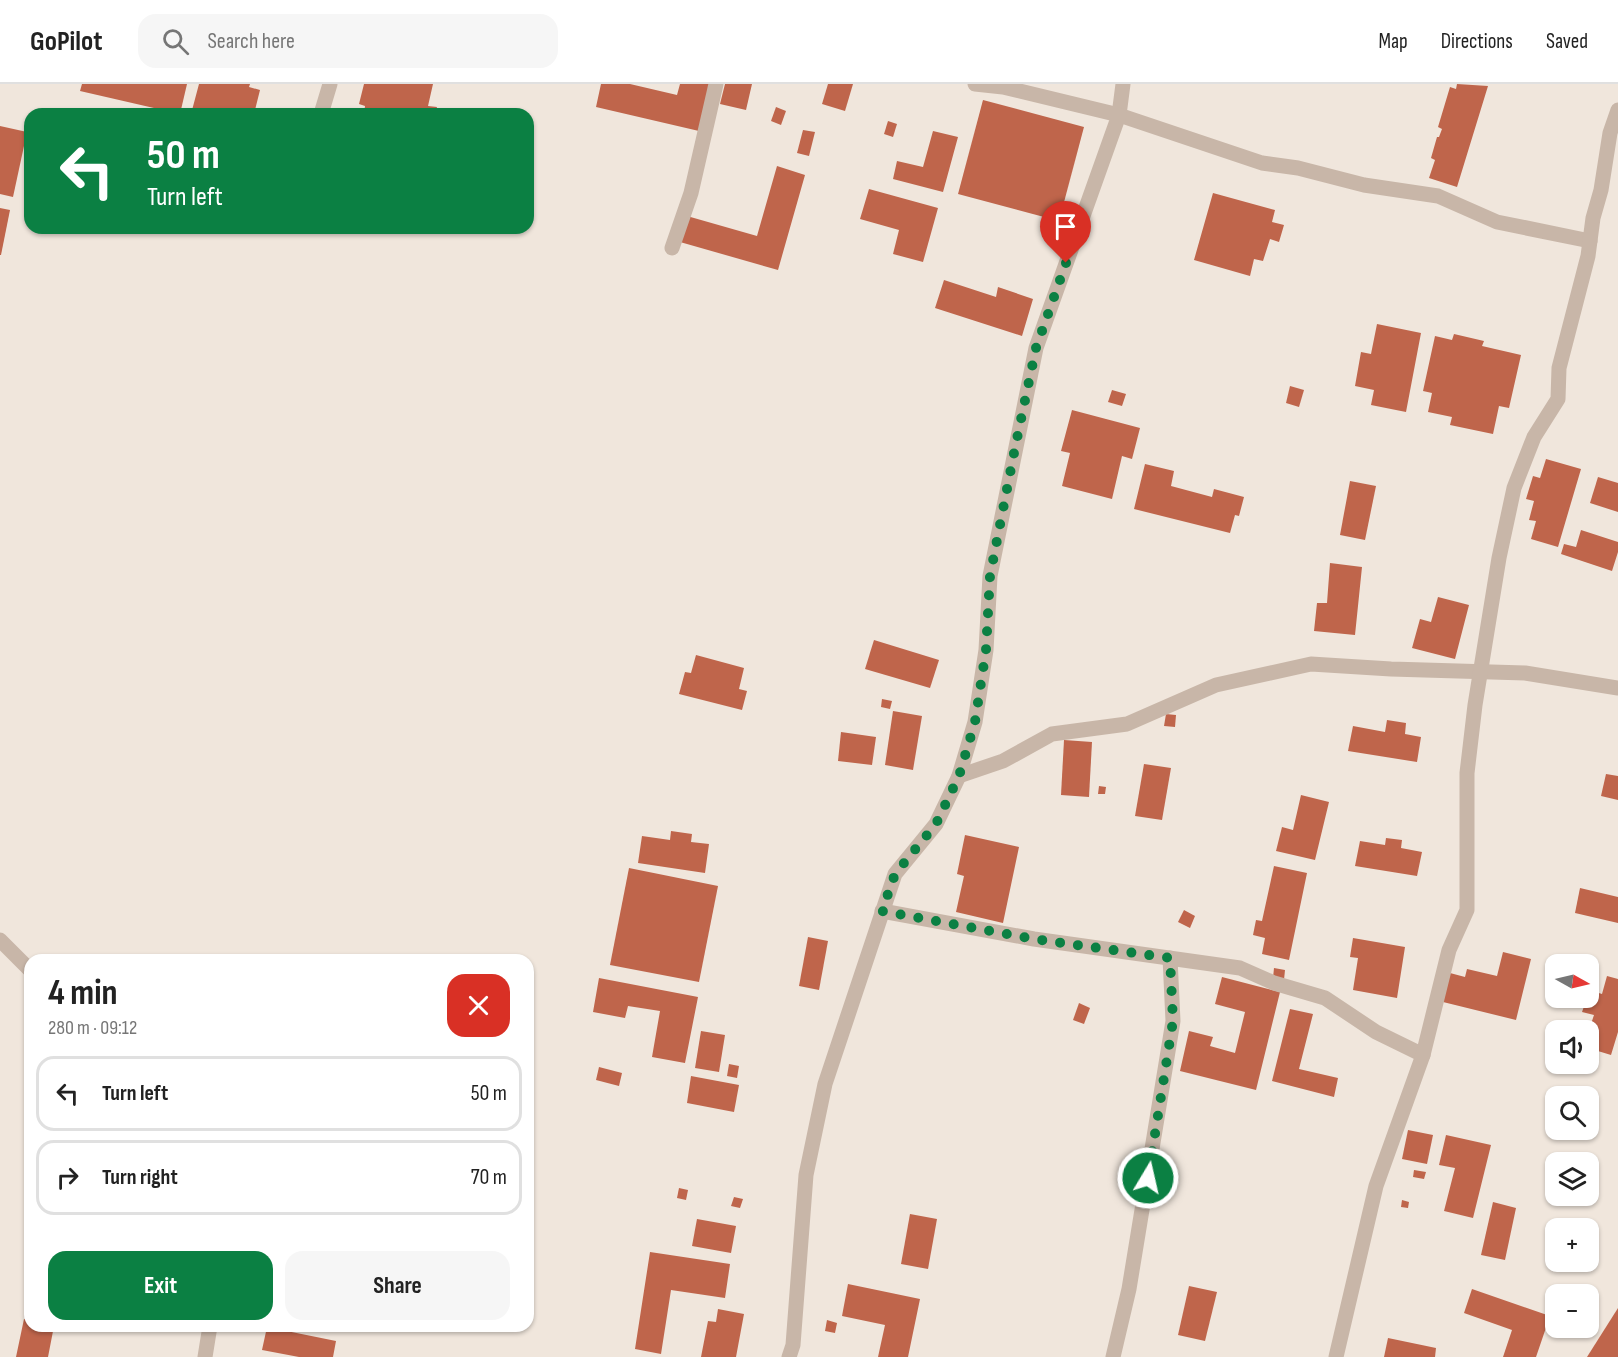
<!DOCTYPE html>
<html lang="en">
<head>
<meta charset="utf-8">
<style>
  body { margin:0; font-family:"Sofia Sans Condensed",sans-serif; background:#f6f6f6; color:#222; height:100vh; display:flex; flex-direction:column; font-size:22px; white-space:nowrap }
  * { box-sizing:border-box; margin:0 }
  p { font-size:20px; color:#767676 }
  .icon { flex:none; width:33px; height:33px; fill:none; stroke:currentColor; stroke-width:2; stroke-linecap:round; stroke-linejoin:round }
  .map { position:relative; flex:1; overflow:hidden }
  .panel { position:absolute; left:24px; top:870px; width:510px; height:378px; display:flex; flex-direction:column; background:#fff; border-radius:18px; box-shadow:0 2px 4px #0004 }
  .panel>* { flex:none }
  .banner { position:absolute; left:24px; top:24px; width:510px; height:126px; border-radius:18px; box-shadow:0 2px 4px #0004; background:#0b8043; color:#fff; overflow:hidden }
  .needle { width:39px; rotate:98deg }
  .fabs { position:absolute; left:1545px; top:870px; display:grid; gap:12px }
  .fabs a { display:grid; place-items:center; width:54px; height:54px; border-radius:12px; background:#fff; box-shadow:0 2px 4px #0004; font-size:30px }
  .pin { position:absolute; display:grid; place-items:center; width:51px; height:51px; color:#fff; margin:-62px -26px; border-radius:50% 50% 50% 0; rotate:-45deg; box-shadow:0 0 6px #0007 }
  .pin .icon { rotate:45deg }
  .me { position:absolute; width:66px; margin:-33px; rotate:9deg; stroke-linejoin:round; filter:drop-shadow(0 0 4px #0008) }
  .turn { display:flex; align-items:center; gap:21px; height:126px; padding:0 24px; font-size:27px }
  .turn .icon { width:78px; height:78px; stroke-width:2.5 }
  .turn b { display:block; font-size:42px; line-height:51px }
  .round { display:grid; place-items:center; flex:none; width:63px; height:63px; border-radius:18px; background:#f6f6f6 }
  .overview { display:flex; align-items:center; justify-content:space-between; height:102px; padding:0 24px }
  h1 { font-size:36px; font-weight:700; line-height:45px }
  .cta { display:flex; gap:12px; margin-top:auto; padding:12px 24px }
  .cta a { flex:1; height:69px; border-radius:18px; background:#0b8043; color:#fff; font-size:24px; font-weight:700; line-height:69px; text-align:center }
  .cta a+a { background:#f6f6f6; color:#222 }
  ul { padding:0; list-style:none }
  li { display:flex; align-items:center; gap:18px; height:75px; margin:0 12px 9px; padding:0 12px; border:3px solid #e0e0e0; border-radius:18px }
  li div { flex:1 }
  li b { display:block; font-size:22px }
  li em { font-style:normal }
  header { display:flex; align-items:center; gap:36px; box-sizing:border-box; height:84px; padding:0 30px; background:#fff; border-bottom:2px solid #e0e0e0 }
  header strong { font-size:28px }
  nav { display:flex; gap:33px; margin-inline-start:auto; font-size:21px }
  .search { width:420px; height:54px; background:#f6f6f6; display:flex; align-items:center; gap:15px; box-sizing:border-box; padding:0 21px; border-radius:18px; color:#767676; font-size:22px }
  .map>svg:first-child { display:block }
  .building { fill:#bf654b }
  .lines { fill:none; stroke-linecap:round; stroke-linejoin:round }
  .minor { stroke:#c8b6a8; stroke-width:15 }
  .route { stroke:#0b8043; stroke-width:10; stroke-dasharray:0 18 }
</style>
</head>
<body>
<header>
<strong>GoPilot</strong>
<div class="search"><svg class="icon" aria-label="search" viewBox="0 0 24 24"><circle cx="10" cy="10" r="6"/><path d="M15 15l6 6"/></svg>Search here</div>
<nav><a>Map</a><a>Directions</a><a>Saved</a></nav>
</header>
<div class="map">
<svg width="1618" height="1273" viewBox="0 0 1618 1273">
  <rect width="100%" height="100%" fill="#f0e6dc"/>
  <!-- building -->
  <g class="building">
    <path d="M82,0H187L180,30L80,7Z"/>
    <path d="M199,0H250L249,3L260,6L254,30H191Z"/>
    <path d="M364,0H433L428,22L437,23L435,30H364L365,22L359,20Z"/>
    <path d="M601,0H630L677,11L680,0H710L699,47L596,23Z"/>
    <path d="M725,0H752L746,26L720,20Z"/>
    <path d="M828,0H853L845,27L822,20Z"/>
    <path d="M1457,0L1488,2L1457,103L1429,94L1435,76L1431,74L1437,53H1439L1442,45L1438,43L1450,3L1456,5Z"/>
    <path d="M983,16L1084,43L1059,137L958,110Z"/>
    <path d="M776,23L786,27L781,41L771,37Z"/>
    <path d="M888,37L897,40L893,53L884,50Z"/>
    <path d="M0,42L27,48L13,113L0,110Z"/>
    <path d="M803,46L815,48L809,72L797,69Z"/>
    <path d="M933,47L958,53L943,108L893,95L897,77L923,83Z"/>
    <path d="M777,82L805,91L778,186L680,158L687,132L757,152Z"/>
    <path d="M869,105L938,124L923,178L893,170L899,146L860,135Z"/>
    <path d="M1213,109L1275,126L1272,138L1284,141L1279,158L1270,155L1263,177L1254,175L1250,192L1194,176Z"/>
    <path d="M0,124L10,126L1,171H0Z"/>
    <path d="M944,196L996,213L998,203L1033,215L1022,252L935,224Z"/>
    <path d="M1377,240L1421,249L1406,328L1371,321L1374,306L1355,302L1361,268L1371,270Z"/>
    <path d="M1454,250L1484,257L1482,262L1521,271L1509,324L1499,322L1493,350L1450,341L1452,333L1428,328L1432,309L1423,307L1435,252L1452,256Z"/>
    <path d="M1290,302L1304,306L1299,323L1286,319Z"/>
    <path d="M1112,306L1126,310L1122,322L1108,318Z"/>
    <path d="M1072,326L1140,344L1132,375L1122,372L1112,415L1062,402L1070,369L1061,367Z"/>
    <path d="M1546,375L1581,385L1558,463L1531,455L1536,437L1529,436L1534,417L1526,415L1533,392L1540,394Z"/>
    <path d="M1145,380L1174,387L1171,402L1212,413L1214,405L1244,413L1239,432L1235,431L1230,449L1134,425Z"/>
    <path d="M1598,393L1618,399V428L1590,419Z"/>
    <path d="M1350,397L1376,402L1365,456L1340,451Z"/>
    <path d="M1581,446L1618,458V468L1612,487L1561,470L1564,460L1576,463Z"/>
    <path d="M1330,479L1362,483L1355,551L1314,547L1317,519H1327Z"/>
    <path d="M1438,513L1469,521L1455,575L1412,564L1420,535L1431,538Z"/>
    <path d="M874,556L939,576L930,604L865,585Z"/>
    <path d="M696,571L744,584L739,605L747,607L742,626L679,610L685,588L691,589Z"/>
    <path d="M882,615L892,617L890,625L881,623Z"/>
    <path d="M893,627L922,632L913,686L885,681Z"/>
    <path d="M1166,630L1176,631L1175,643L1164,642Z"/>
    <path d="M1387,636L1406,639L1405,650L1421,653L1417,678L1348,667L1353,642L1385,648Z"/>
    <path d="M841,648L876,653L872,681L838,677Z"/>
    <path d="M1064,656L1092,658L1089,713L1061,711Z"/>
    <path d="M1144,680L1171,684L1162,736L1135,732Z"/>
    <path d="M1606,690L1618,692V716L1601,712Z"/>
    <path d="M1099,702L1106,703L1105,710H1098Z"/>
    <path d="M1301,711L1329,718L1315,776L1276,767L1282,743L1293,746Z"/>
    <path d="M671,747L692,750L691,758L709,760L705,789L638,779L642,752L670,756Z"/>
    <path d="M965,751L1019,763L1003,839L956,828L964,792L957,790Z"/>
    <path d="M1386,754L1402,756L1401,764L1422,768L1417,792L1355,782L1360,757L1385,761Z"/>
    <path d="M1274,782L1307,789L1289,876L1262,870L1265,854L1253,851L1256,836L1262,837Z"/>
    <path d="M629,784L718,802L699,898L610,881Z"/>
    <path d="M1580,804L1618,813V839L1575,829Z"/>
    <path d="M1184,826L1195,832L1190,844L1178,838Z"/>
    <path d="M808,853L828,857L819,906L799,902Z"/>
    <path d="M1353,854L1405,863L1397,914L1353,906L1358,874L1350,873Z"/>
    <path d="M1503,868L1531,875L1516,936L1443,918L1450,889L1465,893L1467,885L1497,892Z"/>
    <path d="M1274,884L1285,886L1284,896L1273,894Z"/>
    <path d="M1607,892L1618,895V948L1611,971L1588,964V949L1594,931L1582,928L1587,914H1588L1589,906L1602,910Z"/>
    <path d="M1222,893L1280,908L1256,1006L1180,987L1189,947L1213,953L1210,962L1235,969L1245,928L1215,920Z"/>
    <path d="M599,894L698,913L685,979L652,973L660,927L628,922L625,934L593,928Z"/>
    <path d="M1079,919L1090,924L1084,940L1073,936Z"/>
    <path d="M1290,925L1313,930L1299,985L1338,994L1334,1013L1272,997Z"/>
    <path d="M701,947L725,951L719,988L695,984Z"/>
    <path d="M729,980L739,982L737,994L727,992Z"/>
    <path d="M599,983L622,989L619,1002L596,996Z"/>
    <path d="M691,992L739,1001L734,1028L687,1019Z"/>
    <path d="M1408,1046L1433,1051L1427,1080L1402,1075Z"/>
    <path d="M1446,1051L1491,1061L1473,1134L1444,1127L1455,1084L1439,1081Z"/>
    <path d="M1414,1086L1426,1088L1424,1095L1413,1093Z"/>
    <path d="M679,1104L688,1106L686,1116L677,1114Z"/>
    <path d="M734,1113L743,1115L740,1124L731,1122Z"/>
    <path d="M1402,1116L1409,1118L1408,1124L1401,1123Z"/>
    <path d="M1493,1118L1516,1124L1505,1176L1481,1171Z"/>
    <path d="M910,1130L937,1135L928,1185L901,1180Z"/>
    <path d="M697,1135L736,1142L731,1169L692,1162Z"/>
    <path d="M650,1168L730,1180L725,1214L671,1206L661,1270L635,1265Z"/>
    <path d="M848,1200L920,1215L908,1273H878L885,1241L842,1232Z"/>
    <path d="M1189,1202L1217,1208L1205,1257L1178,1251Z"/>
    <path d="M1472,1205L1550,1232L1536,1273H1503L1512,1246L1464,1229Z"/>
    <path d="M1618,1224V1273H1587Z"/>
    <path d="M718,1225L744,1230L736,1273H701L708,1237L716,1238Z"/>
    <path d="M24,1235L30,1236V1242H54L48,1273H16Z"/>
    <path d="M827,1236L837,1239L835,1249L825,1247Z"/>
    <path d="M267,1243L336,1257L333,1273H299L262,1266Z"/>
    <path d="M1388,1254L1436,1264L1435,1273H1384Z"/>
  </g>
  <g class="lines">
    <!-- minor -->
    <g class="minor">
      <path d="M1123,0L1119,31L1262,79L1298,84L1364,101L1438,112L1497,138L1590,157"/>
      <path d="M321,30L330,0"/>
      <path d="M672,164L691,109L716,0"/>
      <path d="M959,692L1003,677L1052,650L1127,640L1216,601L1311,580L1391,585L1525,589L1618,604"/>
      <path d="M882,827L1034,855L1240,884L1274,899L1325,914L1376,948L1423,971"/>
      <path d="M0,856L30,886"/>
      <path d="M205,1273L210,1242"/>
      <path d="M789,1273L793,1261L806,1091L825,1000L895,790L936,740L959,692L975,638L986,566L990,492L1036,264L1119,31L1003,3L975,0"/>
      <path d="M1113,1273L1129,1205L1173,937L1170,874"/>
      <path d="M1336,1273L1376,1102L1423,971L1449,866L1467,826V689L1475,621L1499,474L1514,404L1534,353L1558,315L1559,284L1588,172L1593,134L1601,106L1610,49L1618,26"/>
    </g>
  </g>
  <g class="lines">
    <!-- route -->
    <path class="route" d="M1066,179L1036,264L1015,364L990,492L986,566L975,638L959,692L936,740L895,790L882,827L1034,855L1170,874L1173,937L1148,1094"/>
  </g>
</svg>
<div class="fabs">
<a><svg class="needle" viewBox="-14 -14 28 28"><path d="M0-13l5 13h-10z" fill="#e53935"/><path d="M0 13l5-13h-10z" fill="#767676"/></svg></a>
<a><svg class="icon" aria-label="sound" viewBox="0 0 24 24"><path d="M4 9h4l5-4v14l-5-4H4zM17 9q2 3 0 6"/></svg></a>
<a><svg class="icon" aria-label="search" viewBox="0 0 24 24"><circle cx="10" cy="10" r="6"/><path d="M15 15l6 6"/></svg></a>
<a><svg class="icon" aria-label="layers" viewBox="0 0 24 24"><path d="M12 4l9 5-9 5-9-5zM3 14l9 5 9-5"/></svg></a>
<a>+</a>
<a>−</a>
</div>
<div class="pin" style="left:1066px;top:179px;background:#d93025"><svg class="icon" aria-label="arrive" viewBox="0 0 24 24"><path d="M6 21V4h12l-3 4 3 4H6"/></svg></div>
<svg class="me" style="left:1148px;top:1094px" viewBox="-20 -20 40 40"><circle r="17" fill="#0b8043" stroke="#fff" stroke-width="3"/><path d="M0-11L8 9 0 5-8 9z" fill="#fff"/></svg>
<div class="banner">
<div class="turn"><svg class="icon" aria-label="left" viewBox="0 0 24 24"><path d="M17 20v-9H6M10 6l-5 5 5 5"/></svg><div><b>50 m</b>Turn left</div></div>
</div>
<section class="panel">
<div class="overview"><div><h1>4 min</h1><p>280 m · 09:12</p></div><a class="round" style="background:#d93025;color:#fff"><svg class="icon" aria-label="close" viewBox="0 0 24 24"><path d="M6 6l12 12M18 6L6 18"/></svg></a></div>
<ul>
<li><svg class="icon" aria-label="left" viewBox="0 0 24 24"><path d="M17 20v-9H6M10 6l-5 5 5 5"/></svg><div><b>Turn left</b></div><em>50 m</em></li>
<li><svg class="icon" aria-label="right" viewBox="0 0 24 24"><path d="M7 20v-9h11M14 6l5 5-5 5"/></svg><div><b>Turn right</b></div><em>70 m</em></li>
</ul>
<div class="cta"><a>Exit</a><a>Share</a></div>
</section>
</div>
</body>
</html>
